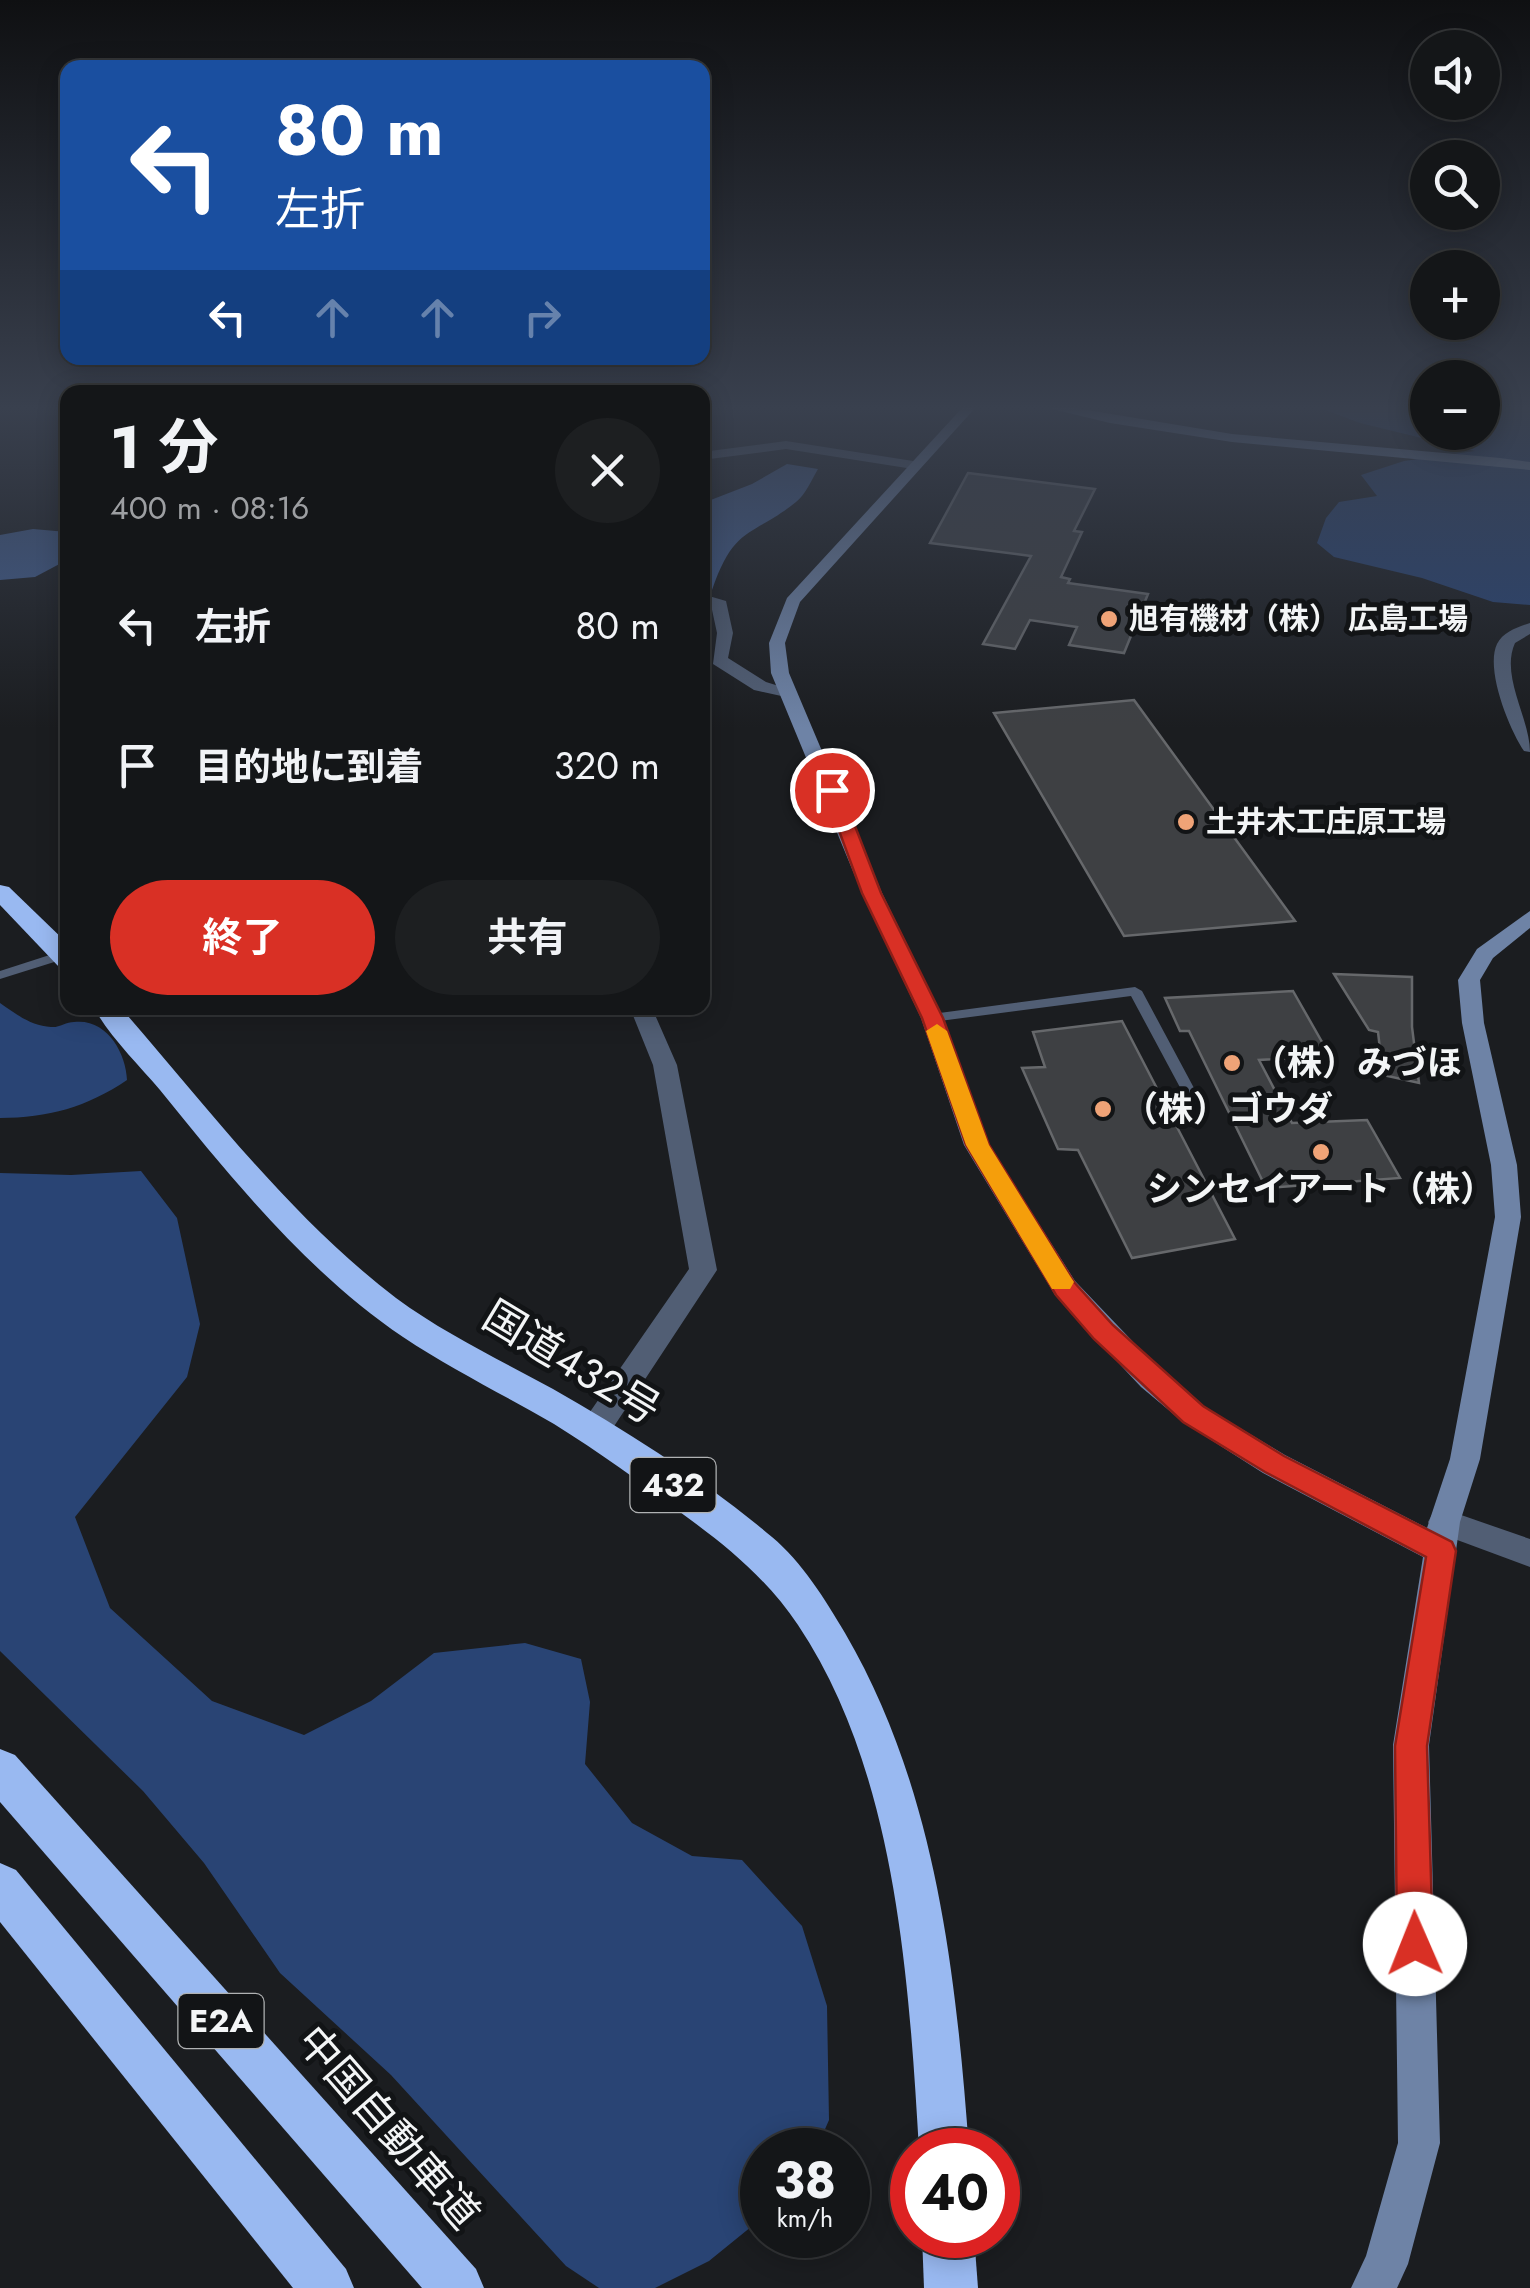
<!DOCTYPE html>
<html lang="ja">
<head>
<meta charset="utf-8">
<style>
  body { margin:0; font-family:Jost,"Noto Sans JP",sans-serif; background:#1d1f21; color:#f1f3f6; height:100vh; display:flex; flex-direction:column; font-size:38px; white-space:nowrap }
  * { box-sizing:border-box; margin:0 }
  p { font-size:32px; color:#9d9fa2 }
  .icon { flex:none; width:55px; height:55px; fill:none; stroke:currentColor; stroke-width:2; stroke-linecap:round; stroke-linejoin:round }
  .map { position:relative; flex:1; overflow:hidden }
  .panel { position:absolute; left:60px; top:385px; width:650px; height:630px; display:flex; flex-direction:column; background:#141618; border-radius:20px; box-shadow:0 5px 25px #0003,0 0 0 2px #333537 }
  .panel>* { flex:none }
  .hud { position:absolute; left:60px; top:60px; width:650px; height:305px; border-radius:20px; box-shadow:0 5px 25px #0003,0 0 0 2px #333537; background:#1a4fa0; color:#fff; overflow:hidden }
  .tools { position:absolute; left:1410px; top:30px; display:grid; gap:20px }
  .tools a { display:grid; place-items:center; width:90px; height:90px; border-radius:50%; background:#141618; box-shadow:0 5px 25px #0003,0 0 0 2px #333537; font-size:50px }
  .speed { position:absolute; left:740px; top:2128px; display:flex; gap:20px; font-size:50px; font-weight:700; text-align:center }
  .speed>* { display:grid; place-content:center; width:130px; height:130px; border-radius:50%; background:#141618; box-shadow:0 5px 25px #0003,0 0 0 2px #333537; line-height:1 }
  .speed small { font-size:25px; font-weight:400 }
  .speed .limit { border:15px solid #d22; background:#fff; color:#111 }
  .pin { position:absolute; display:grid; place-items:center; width:85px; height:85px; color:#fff; margin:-42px; border:5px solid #fff; border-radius:50%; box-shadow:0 2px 10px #0007 }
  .me { position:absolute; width:110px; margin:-55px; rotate:359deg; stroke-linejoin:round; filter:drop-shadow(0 0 8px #0008) }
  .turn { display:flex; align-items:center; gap:35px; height:210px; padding:0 50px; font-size:45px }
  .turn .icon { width:130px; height:130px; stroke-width:2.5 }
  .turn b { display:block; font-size:70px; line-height:85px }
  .lanes { display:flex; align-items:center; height:95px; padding:0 50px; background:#0003; justify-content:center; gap:50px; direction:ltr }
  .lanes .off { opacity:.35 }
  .round { display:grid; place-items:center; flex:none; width:105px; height:105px; border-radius:52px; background:#1d1f21 }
  .overview { display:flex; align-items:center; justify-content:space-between; height:170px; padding:0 50px }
  h1 { font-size:60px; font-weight:700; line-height:75px }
  .button { display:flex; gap:20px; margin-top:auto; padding:20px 50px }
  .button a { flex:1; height:115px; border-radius:60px; background:#d93025; color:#fff; font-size:40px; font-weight:700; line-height:115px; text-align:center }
  .button a+a { background:#1d1f21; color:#f1f3f6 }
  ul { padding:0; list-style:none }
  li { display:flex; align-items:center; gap:30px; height:140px; padding:0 50px }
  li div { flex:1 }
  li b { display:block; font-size:38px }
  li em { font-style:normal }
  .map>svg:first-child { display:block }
  .forest { fill:#294474 }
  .water { fill:#425e90 }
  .building { fill:#3e4043; stroke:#66686b; stroke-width:2.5 }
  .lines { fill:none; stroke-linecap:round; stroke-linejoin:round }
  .lane { fill:#515e74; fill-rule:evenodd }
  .street { fill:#515e74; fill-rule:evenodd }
  .secondary { fill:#6e83a6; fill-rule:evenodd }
  .highway { fill:#99b9f1; fill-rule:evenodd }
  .route { fill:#d93025; stroke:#8d1f18; stroke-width:2.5 }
  .slow { fill:#f59e0b }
  .poi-dot { fill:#efa377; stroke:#121416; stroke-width:4 }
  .labels { text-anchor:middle; stroke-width:10; stroke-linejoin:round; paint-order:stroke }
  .far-poi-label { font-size:30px; font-weight:bold; fill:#f3f5f6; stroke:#121416; text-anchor:start }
  .shield { fill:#121416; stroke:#b0b2b3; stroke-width:2.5 }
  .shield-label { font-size:32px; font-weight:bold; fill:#f3f5f6 }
  .poi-label { font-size:35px; font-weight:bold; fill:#f3f5f6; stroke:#121416; text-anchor:start }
  .near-street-label { font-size:42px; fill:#f3f5f6; stroke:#121416 }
</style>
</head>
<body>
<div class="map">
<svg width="1530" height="2288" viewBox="0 0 1530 2288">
  <rect width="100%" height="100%" fill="#1b1d20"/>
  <!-- forest -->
  <g class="forest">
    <path d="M1317,407H1427L1428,432H1482L1483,407H1530V605L1493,602L1422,578L1334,557L1317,543L1326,518L1339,502L1377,496L1361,475L1404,461L1475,451L1360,423Z"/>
    <path d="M0,1003C16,1014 31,1026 51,1027C59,1028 66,1022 74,1022C107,1018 126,1053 127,1080C87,1107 48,1118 0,1118Z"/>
    <path d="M141,1171L177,1218L200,1324L187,1377L75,1517L110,1608L212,1701L304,1735L371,1701L434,1653L525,1643L581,1659L590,1702L585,1764L632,1823L692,1856L742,1860L802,1926L827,2006L829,2120L816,2150H762V2218L709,2261L655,2288H599L566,2266L391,2075L280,1973L204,1863L143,1791L0,1651V1173L71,1175Z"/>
  </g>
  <!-- water -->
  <g class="water">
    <path d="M787,464L818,469C812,479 806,494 796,502C751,538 735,524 712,590L703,588V503L752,484Z"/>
    <path d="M33,529L67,532V560L35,577L0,580V535Z"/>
  </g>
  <!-- building -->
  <g class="building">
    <path d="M968,473L1095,489L1074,531L1082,532L1061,577L1070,579L1068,583L1148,594L1124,653L1069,645L1077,627L1030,620L1015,649L983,644L1031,556L930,543Z"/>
    <path d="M1134,700L1295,921L1124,936L994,713Z"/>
    <path d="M1334,974L1412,977V1027L1419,1083L1383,1075L1378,1032L1369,1030Z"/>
    <path d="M1293,991L1330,1056L1259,1060L1292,1123L1367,1120L1400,1178L1266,1188L1189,1031H1180L1165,998Z"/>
    <path d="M1122,1021L1235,1239L1132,1258L1078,1150L1058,1149L1022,1068L1045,1067L1033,1032Z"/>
  </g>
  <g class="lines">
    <!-- lane -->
    <g class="lane">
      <path d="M62,951L68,953L67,958L0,979V971Z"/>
      <path d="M1135,987L1142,991L1202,1103L1200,1106H1190L1131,996L932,1022L925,1018L932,1014Z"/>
    </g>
    <!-- street -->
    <g class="street">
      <path d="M786,441L913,461L920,465L913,469L786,449L702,460V452Z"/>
      <path d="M702,594L726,601L733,633L728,658L766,682L795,691V699L754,690L713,664L717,633L711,605L702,604Z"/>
      <path d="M1530,623V634L1515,643C1500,676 1530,718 1530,752L1524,751C1509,729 1485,669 1497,644C1503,632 1518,627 1530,623Z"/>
      <path d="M630,1008H652L677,1065L717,1270L605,1440L594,1443L583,1440L579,1431L583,1422L689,1269L653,1065Z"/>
      <path d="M1444,1509L1530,1539V1567L1433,1531L1428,1522L1433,1513Z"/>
    </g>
    <!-- secondary -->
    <g class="secondary">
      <path d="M963,407H976L800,602L785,643L789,673L882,893L943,1018L989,1145L1075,1281L1161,1371L1203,1406L1285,1455L1427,1528L1450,1459L1495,1217L1491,1165L1462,1023L1458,980L1477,949L1530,911V928L1493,958L1480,980L1484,1023L1517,1165L1521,1217L1480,1459L1460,1522L1429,1745L1440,2143L1408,2264L1397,2288H1351L1366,2256L1398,2143L1393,1745L1423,1557L1263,1473L1183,1422L1141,1387L1055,1295L964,1145L921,1018L862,893L771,673L769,643L787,598Z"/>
      <path d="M1044,407H1069L1232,434L1500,458L1530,462V470L1232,442L1110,423Z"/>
    </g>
    <!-- highway -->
    <g class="highway">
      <path d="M0,885L9,887L68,944V969L59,967L0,905Z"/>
      <path d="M94,1008H121C208,1108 290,1217 396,1298C445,1334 500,1360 553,1389C628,1432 706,1481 772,1537C802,1562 825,1599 845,1633C936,1789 956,1973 969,2150H919C909,1979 896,1771 798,1625C767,1579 728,1547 684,1515C642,1483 599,1452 554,1424C504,1395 451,1369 403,1337C307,1272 232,1179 160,1090C138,1064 110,1037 94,1008Z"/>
      <path d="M0,1749L15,1755L476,2269L484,2288H422L0,1802Z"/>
      <path d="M0,1863L16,1870L346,2269L354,2288H293L0,1922Z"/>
      <path d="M922,2235H974L978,2288H924Z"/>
    </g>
  </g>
  <!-- sky -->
  <linearGradient id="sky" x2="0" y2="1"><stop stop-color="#0f1012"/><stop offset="0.56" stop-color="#39404e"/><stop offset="1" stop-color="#39404e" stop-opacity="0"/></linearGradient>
  <rect width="1530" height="728" fill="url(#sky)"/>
  <!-- route -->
  <path class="route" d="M832,785L841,790L881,893L943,1018L989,1145L1074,1282L1113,1325L1203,1406L1284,1456L1452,1542L1456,1551L1427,1746L1433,1944L1427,1956L1415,1962L1403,1956L1397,1944L1395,1746L1426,1557L1265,1472L1183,1422L1094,1339L1056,1295L966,1145L922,1018L862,893L824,790Z"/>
  <!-- slow -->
  <path class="slow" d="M937,1024L947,1031L989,1145L1070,1276L1074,1282L1070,1289H1052L966,1145L926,1031Z"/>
  <!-- markers -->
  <g class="poi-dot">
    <circle cx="1109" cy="619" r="10"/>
    <circle cx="1186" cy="822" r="10"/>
    <circle cx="1232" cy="1063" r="10"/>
    <circle cx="1103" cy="1109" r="10"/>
    <circle cx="1321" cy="1152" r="10"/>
  </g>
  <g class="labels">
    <!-- far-poi labels -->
    <g class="far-poi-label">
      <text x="1129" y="629">旭有機材（株） 広島工場</text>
      <text x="1206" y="832">土井木工庄原工場</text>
    </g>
    <!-- shield labels -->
    <g class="shield">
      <rect x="630.5" y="1458" width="85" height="54" rx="8"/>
      <rect x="178.5" y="1994" width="85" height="54" rx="8"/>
    </g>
    <g class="shield-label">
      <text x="673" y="1496">432</text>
      <text x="221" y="2032">E2A</text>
    </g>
    <!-- poi labels -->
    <g class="poi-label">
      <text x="1252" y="1075">（株）みづほ</text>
      <text x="1123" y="1121">（株）ゴウダ</text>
      <text x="1321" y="1201" text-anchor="middle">シンセイアート（株）</text>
    </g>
    <!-- near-street labels -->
    <g class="near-street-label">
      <text transform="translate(572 1362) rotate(31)" y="15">国道432号</text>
      <text transform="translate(389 2127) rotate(49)" y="15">中国自動車道</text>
    </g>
  </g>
</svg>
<div class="tools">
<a><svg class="icon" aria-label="sound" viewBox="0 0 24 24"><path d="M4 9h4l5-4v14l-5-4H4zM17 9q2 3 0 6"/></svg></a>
<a><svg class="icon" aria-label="search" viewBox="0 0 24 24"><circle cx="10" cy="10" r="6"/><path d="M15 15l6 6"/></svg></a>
<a>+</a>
<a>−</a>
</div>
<div class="speed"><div>38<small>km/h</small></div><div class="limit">40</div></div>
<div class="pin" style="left:832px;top:790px;background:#d93025"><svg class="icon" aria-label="arrive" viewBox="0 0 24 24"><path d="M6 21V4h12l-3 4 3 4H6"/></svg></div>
<svg class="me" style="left:1415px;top:1944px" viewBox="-20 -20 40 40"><circle r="19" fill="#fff"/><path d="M0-13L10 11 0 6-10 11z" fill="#d93025"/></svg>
<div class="hud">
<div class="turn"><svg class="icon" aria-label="left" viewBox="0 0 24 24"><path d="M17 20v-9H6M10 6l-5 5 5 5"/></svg><div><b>80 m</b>左折</div></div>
<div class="lanes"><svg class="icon" aria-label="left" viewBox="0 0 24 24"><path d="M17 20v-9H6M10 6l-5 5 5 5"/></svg><svg class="icon off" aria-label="ahead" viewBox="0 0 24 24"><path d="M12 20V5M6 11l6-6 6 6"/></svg><svg class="icon off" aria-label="ahead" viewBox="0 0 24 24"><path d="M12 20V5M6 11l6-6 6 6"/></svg><svg class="icon off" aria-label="right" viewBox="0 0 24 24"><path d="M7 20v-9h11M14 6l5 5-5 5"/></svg></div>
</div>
<section class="panel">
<div class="overview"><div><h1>1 分</h1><p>400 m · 08:16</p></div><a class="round"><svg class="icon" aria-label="close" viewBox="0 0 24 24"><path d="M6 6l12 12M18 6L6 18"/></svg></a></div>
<ul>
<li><svg class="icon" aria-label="left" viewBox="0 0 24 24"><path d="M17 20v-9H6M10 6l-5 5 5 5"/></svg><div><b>左折</b></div><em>80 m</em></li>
<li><svg class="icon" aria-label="arrive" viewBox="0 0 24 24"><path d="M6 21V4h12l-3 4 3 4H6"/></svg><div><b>目的地に到着</b></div><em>320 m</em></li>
</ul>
<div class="button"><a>終了</a><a>共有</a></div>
</section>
</div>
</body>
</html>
